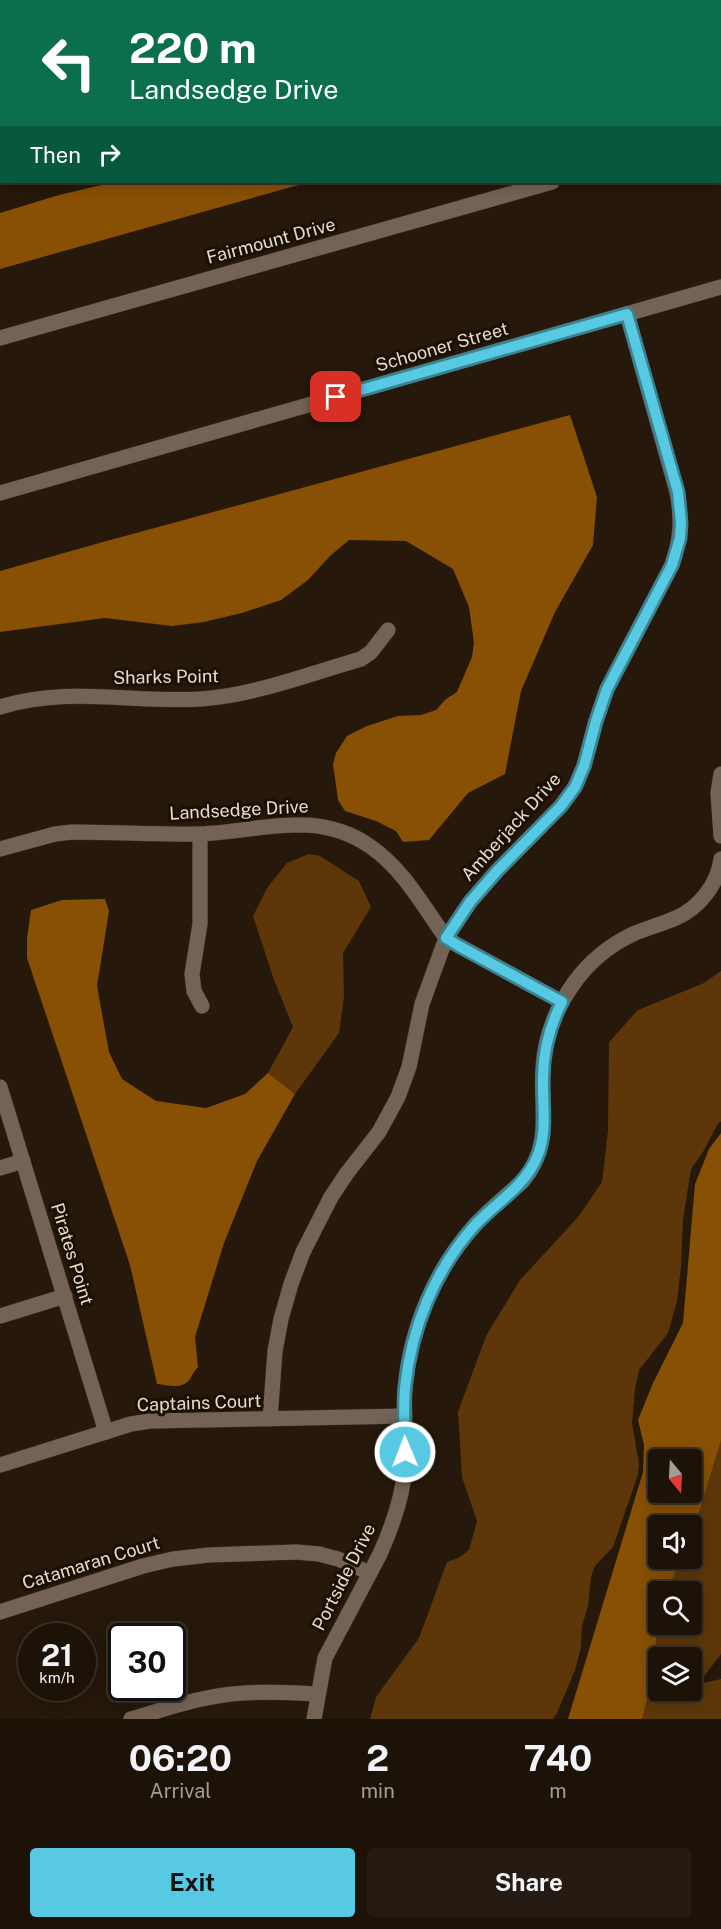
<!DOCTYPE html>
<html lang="en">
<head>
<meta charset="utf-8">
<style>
  body { margin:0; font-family:"Public Sans",sans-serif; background:#251b12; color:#f1f3f6; height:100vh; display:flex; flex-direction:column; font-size:22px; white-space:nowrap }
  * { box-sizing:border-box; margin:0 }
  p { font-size:20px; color:#a09e9c }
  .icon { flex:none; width:33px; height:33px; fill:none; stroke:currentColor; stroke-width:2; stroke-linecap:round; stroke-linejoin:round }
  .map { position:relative; height:1719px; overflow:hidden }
  .side { display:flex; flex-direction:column; background:#1c1208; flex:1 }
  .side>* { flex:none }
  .hud { position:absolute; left:0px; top:0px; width:722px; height:183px; box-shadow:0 3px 15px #0003,0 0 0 2px #3a3229; background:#0b6e4f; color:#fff; overflow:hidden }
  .needle { width:39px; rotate:162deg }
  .buttons { position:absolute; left:648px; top:1449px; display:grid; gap:12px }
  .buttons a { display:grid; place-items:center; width:54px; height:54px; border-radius:6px; background:#1c1208; box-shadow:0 3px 15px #0003,0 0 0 2px #3a3229; font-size:30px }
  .speed { position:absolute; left:18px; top:1623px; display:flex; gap:12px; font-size:30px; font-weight:700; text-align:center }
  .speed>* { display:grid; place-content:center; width:78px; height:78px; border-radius:50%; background:#1c1208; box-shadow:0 3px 15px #0003,0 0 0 2px #3a3229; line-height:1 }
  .speed small { font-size:15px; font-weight:400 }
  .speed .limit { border:3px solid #111; border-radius:9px; background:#fff; color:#111 }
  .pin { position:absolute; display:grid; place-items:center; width:51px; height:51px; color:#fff; margin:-26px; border-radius:12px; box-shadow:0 3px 9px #0006 }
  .me { position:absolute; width:66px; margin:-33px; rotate:359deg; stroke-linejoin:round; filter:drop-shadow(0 0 4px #0008) }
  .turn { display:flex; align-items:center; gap:21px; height:126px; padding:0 30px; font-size:27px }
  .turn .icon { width:78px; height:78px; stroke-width:2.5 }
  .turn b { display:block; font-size:42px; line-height:51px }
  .then { display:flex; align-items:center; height:57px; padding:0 30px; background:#0003; gap:12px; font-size:22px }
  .eta { display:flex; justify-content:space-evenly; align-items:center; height:102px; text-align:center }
  .eta b { font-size:36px; font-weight:700; line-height:42px }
  .primary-button { display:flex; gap:12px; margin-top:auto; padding:12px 30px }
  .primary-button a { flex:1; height:69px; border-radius:6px; background:#57c9e2; color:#111; font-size:24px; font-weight:700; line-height:69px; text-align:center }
  .primary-button a+a { background:#251b12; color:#f1f3f6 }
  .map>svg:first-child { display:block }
  .green { fill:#5d3709; fill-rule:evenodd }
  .water { fill:#885004; fill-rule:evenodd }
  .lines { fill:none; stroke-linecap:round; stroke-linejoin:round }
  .minor-casing { stroke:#392f2a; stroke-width:16 }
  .minor { stroke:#746354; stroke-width:15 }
  .route-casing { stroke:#398393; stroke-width:15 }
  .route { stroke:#57c9e2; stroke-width:10 }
  .labels { text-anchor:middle; stroke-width:6; stroke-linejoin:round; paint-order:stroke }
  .street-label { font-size:18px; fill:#e4dbd2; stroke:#1c0f03 }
</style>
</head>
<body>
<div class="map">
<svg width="721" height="1719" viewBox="0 0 721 1719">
  <rect width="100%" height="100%" fill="#26180a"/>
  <!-- green -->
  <g class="green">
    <path d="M0,0H60L61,1L2,2V128H0Z"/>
    <path d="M309,854L320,856L359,881L371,907L343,953L344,997L339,1033L295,1094L268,1073L293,1027L273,977L253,916L267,888L287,863Z"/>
    <path d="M721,971V1121L717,1125L703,1152L691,1169L683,1220L681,1267L677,1301L668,1333L639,1370L635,1389L632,1423L639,1464L638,1475L613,1547L595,1566L591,1577L588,1606L582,1626L581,1647L575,1670L557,1713L553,1719H370L376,1697L419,1638L447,1562L458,1558L469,1550L477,1521L462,1477L458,1412L486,1336L520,1280L579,1216L602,1182L608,1131L609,1042L638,1010L704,983Z"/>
    <path d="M721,1430V1654L698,1684L721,1679V1719H636L658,1624H692V1592L663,1591L669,1559L692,1558V1492ZM658,1658H692V1690H658Z"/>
  </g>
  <!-- water -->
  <g class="water">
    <path d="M114,182H309L0,269V213L59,195Z"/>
    <path d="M570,415L597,497L593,545L555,612L521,691L505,774L468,793L429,840L403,842L396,831L376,821L345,811L338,800L333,764L336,753L347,736L367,726L398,716L421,715L436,710L446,699L457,692L472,657L474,643L469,607L453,569L406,541L349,540L330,556L308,580L281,600L242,613L204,622L172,626L105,618L0,632V571L103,542Z"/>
    <path d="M105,899L109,911L97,986L109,1052L122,1079L156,1101L206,1108L245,1094L268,1073L295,1094L257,1161L224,1243L195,1337L198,1367C194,1371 193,1374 190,1379C182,1390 168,1385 157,1384L130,1265L27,958V938L31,910L62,900Z"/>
    <path d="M721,1133V1440L692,1535V1526H658V1558L681,1559L667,1591L658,1592C658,1635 654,1676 642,1719H568L643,1472L644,1445L638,1420L653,1383L683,1323L695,1184L709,1149ZM658,1460H692V1492H658Z"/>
  </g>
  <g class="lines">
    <defs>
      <g id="minor">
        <path d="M91,0V2"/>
        <path d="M430,2L434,0"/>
        <path d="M700,2V0"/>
        <path d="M720,133H721"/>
        <path d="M0,136H2"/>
        <path d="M0,338L552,182"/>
        <path d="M0,493L721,287"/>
        <path d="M0,707C69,686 131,703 201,699C255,695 309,674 361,659L371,652L388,630"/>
        <path d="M721,774L718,793L721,836"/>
        <path d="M200,834V924L192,974L194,991L202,1006"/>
        <path d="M0,849L55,834L72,832C114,832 157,835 199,834C260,832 316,808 371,847C404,870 423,906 446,938L452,942L562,1002"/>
        <path d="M0,1087L106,1432"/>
        <path d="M0,1168L23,1161"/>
        <path d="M0,1316L65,1296"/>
        <path d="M270,1419L275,1351L281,1319L291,1284L303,1252L331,1197L347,1173L379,1132L398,1097L409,1067L422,1004L446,938L470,902L497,871L561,806L575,787L584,766L596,721L607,689L672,565C681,540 682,518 677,492L627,314"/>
        <path d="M0,1465L131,1424L150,1421L405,1416"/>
        <path d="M0,1612L143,1566L173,1559L209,1555L296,1552L319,1554L338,1559L370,1573"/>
        <path d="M131,1719C168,1708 205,1695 244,1693C268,1691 293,1693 317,1694"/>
        <path d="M314,1719L325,1658L380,1554C392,1527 403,1497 405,1467C407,1441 403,1415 405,1389C410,1329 435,1269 476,1224C490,1209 507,1195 523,1181C553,1145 540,1109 543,1067C545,1037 556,1008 574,983C589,962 610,945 633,934C647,928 662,924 676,918C699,908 718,884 721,859"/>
      </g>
    </defs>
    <!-- minor casing -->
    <use href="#minor" class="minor-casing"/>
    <!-- minor -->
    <use href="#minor" class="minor"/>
  </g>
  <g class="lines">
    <defs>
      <path id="route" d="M336,397L627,314L678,492L681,523L680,538L672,565L607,689L596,721L584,766L575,787L561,806L497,871L470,902L446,938L459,946L562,1002C548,1029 542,1056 543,1086C543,1110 547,1135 537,1157C525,1186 497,1202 476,1224C435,1269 411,1328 405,1388C403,1409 405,1431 405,1452"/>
    </defs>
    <!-- route casing -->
    <use href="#route" class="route-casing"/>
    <!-- route -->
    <use href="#route" class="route"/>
  </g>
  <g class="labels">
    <!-- street labels -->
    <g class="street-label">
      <text transform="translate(271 241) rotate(-15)" y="6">Fairmount Drive</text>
      <text transform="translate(442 347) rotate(-16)" y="6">Schooner Street</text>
      <text transform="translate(166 677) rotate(-1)" y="6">Sharks Point</text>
      <text transform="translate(239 810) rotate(-3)" y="6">Landsedge Drive</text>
      <text transform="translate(511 827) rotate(-48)" y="6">Amberjack Drive</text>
      <text transform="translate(72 1254) rotate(73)" y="6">Pirates Point</text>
      <text transform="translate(199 1403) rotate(-2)" y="6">Captains Court</text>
      <text transform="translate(91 1563) rotate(-17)" y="6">Catamaran Court</text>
      <text transform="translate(344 1577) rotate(-63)" y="6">Portside Drive</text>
    </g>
  </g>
</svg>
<div class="buttons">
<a><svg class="needle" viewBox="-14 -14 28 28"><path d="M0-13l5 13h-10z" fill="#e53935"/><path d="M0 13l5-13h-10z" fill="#a09e9c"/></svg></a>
<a><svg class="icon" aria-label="sound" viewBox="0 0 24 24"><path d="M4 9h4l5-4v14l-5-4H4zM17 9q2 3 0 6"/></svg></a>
<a><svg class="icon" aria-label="search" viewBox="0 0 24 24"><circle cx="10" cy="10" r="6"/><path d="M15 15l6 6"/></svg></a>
<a><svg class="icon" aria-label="layers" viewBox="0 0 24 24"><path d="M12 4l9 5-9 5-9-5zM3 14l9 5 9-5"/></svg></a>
</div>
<div class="speed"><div>21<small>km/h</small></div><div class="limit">30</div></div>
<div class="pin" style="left:336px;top:397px;background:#d93025"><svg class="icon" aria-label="arrive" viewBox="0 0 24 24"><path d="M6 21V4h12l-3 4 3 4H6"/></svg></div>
<svg class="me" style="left:405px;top:1452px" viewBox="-20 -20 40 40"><circle r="17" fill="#57c9e2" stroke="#fff" stroke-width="3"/><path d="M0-11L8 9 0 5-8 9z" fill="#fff"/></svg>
<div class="hud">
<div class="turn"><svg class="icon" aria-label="left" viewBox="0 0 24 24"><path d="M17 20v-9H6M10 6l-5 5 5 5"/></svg><div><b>220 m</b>Landsedge Drive</div></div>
<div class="then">Then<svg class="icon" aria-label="right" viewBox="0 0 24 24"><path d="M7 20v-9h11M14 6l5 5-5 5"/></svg></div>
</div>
</div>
<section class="side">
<div class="eta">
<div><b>06:20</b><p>Arrival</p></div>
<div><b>2</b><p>min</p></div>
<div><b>740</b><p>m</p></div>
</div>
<div class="primary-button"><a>Exit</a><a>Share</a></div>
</section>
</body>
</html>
